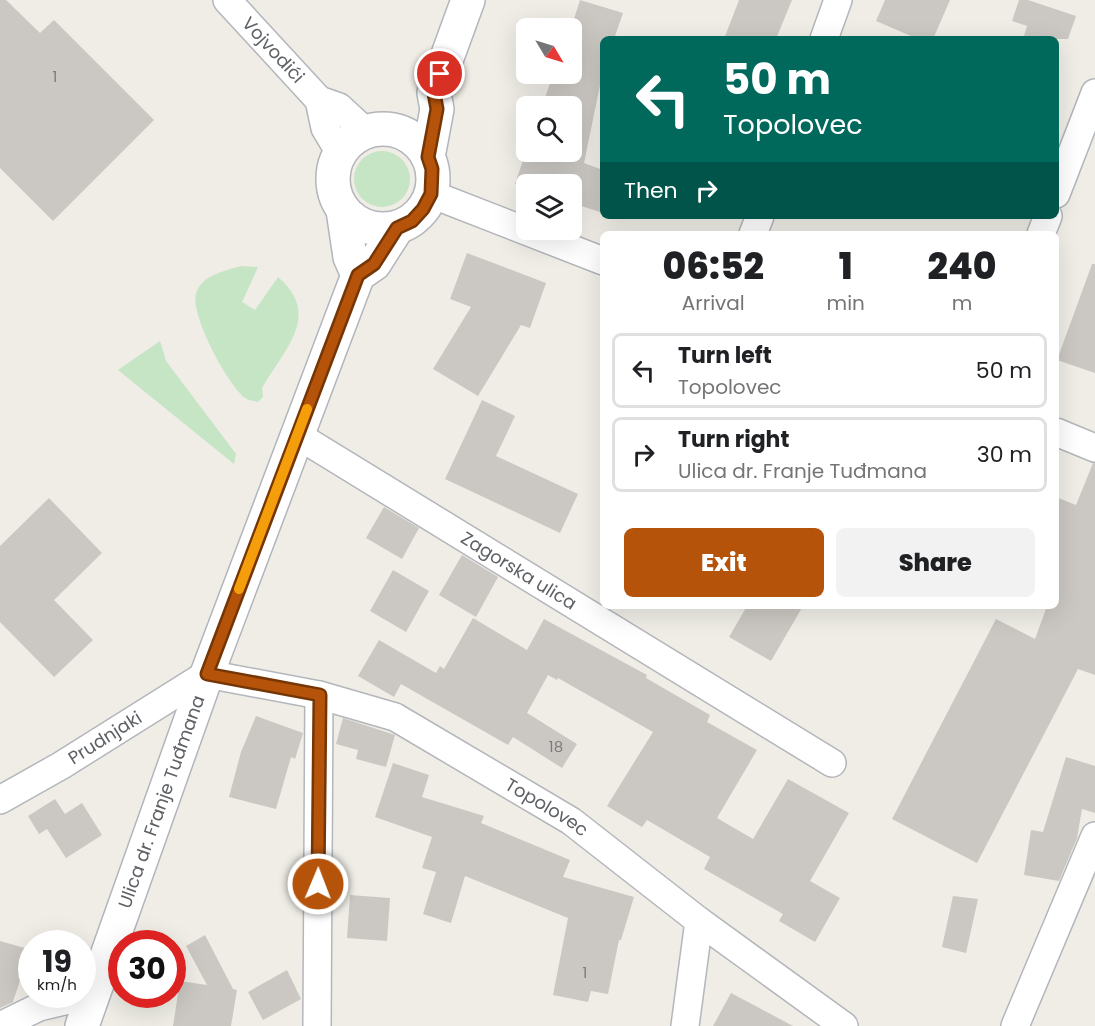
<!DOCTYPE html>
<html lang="en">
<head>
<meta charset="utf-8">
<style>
  body { margin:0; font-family:Poppins,sans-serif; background:#f2f2f2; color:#202124; height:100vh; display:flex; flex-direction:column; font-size:22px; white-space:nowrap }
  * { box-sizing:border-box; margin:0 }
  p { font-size:20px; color:#757577 }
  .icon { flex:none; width:33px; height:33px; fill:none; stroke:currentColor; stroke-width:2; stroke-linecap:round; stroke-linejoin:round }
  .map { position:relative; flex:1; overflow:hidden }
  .side { position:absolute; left:600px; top:231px; width:459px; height:378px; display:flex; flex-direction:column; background:#fff; border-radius:9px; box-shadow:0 6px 24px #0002 }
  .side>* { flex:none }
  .banner { position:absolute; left:600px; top:36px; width:459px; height:183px; border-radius:9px; box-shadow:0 6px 24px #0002; background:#00695c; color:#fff; overflow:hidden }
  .needle { width:39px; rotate:128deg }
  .buttons { position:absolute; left:516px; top:18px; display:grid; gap:12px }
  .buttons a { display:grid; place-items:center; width:66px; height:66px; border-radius:9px; background:#fff; box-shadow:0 6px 24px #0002; font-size:30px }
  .speed { position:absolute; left:18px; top:930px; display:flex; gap:12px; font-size:30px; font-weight:700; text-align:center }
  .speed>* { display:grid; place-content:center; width:78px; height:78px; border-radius:50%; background:#fff; box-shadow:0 6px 24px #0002; line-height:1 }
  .speed small { font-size:15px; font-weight:400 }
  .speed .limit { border:9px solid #d22; background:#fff; color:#111 }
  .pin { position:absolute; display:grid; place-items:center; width:51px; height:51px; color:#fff; margin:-26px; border:3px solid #fff; border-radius:50%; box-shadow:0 2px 6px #0007 }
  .me { position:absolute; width:66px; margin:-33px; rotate:1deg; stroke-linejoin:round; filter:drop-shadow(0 0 4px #0008) }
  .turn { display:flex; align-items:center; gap:21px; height:126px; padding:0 24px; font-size:27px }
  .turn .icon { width:78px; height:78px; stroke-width:2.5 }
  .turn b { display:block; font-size:42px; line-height:51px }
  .then { display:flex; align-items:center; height:57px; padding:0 24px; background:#0003; gap:12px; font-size:22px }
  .eta { display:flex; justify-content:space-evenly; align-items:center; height:102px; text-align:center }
  .eta b { font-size:36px; font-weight:800; line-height:42px }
  .action { display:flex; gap:12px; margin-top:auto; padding:12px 24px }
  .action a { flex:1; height:69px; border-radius:9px; background:#b45309; color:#fff; font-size:24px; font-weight:800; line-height:69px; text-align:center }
  .action a+a { background:#f2f2f2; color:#202124 }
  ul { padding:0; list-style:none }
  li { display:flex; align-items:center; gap:18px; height:75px; margin:0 12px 9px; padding:0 12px; border:3px solid #e0e0e0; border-radius:9px }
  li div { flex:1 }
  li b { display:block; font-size:22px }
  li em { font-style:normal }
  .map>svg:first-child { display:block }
  .green { fill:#c5e5c5 }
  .building { fill:#cbc8c3 }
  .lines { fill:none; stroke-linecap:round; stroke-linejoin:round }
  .minor-casing { stroke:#b3b6ba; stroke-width:30 }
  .secondary-casing { stroke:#b2b5ba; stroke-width:36 }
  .minor { stroke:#fff; stroke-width:27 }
  .secondary { stroke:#fff; stroke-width:33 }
  .route-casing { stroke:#753606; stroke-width:15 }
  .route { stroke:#b45309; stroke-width:10 }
  .slow { stroke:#f59e0b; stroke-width:10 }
  .labels { text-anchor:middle; stroke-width:4.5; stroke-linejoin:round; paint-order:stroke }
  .number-label { font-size:15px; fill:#797b7c }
  .street-label { font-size:18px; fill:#5e6165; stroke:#fff }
</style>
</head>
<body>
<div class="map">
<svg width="1095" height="1026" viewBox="0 0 1095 1026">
  <rect width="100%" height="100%" fill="#efede6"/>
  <!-- green -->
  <g class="green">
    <circle cx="382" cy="179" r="28"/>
    <path d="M241,266L258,267L242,302L255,310L278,277C322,315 285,348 262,388L263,397L258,402C254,401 248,400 245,398C228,385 190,315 196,294C201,275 225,271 241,266Z"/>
    <path d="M160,341L166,361L236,454L234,464L118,370Z"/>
  </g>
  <!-- building -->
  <g class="building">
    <path d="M0,0H6L40,33L54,20L154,120L53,221L0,168Z"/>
    <path d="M580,0L623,13L614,39H603V71L584,163L603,170V213L572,203V184H515L526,151L562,162L565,152H572V106H542L552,78L572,82V25Z"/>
    <path d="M739,0H792L776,39H724Z"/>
    <path d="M885,0H950L933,39H918L876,21Z"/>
    <path d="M1019,0H1028L1076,16L1068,39H1023L1027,26L1012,21Z"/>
    <path d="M467,253L546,283L530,328L521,325L478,396L433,369L471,307L450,299Z"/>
    <path d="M1092,264H1095V373L1057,360Z"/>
    <path d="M482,400L515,416L496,456L578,494L560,533L445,479Z"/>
    <path d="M1093,463H1095V675L1078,669L977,863L892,819L996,619L1035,639L1047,606H1056V497L1076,505Z"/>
    <path d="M49,498L102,553L54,600L93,640L54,677L0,622V546Z"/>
    <path d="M384,507L419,528L402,559L366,538Z"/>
    <path d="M462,555L498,577L476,617L439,595Z"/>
    <path d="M393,570L429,591L406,632L370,611Z"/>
    <path d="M747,606H803L771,661L729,637Z"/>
    <path d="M473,618L527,650L544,619L647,675L646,678L710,715L707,722L757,750L717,818L753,839L788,779L849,813L810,881L840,898L815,942L779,921L783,914L704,869L710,857L647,820L642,827L607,806L653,732L558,678L557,680L548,675L527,713L577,744L562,768L513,737L508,745L401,684L394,697L358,676L379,640L436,673L440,666L444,669Z"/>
    <path d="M256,716L303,733L295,759L291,757L276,809L229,797L241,752Z"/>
    <path d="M343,718L395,735L386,767L356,759L358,750L336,744Z"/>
    <path d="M1066,757L1095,766V813L1082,809L1077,838L1059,881L1024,875L1031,830L1043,832Z"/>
    <path d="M393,763L429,775L422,797L484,816L481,823L570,860L563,877L634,897L621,940H619L608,994L591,991L588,1002L553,995L568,918L465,876L451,923L423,914L436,872L422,868L432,837L375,817Z"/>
    <path d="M55,799L65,814L82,803L102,835L66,858L47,829L39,834L28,816Z"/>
    <path d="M350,895L390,898L387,941L347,938Z"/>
    <path d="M953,896L978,899L966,953L942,947Z"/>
    <path d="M205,935L233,989L237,990L231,1026H173L180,981L207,985L186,946Z"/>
    <path d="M0,941L32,950V973L23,971L13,1002L0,1008Z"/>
    <path d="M287,970L301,999L263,1020L248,992Z"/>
    <path d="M731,993L793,1026H713Z"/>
  </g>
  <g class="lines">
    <defs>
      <g id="minor">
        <path id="s1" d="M227,0L319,100L339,107L366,132"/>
        <path d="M824,39L838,0"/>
        <path d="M319,100L325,128L340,153"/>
        <path d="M431,194L603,261"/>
        <path d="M1056,194L1095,93"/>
        <path d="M753,234L760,216"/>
        <path d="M1041,234L1048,216"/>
        <path d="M1056,432L1095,448"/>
        <path id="s2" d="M297,435L832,763"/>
        <path id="s3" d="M0,800L62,765L207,674L319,695L395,717L571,821L699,921L844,1026"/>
        <path d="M0,1026L39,1007L94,994"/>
        <path d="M317,1026L319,695"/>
        <path d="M685,1026L699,921"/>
        <path d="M1015,1026L1095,836"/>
      </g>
      <g id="secondary">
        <circle cx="383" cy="179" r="50"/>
        <path d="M428,157L437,109L434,93L468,0"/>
        <path d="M343,210L350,257L358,275"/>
        <path id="s4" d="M82,1026L207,674L358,275L374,264L397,228"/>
      </g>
    </defs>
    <!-- minor casing -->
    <use href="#minor" class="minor-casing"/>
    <!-- secondary casing -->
    <use href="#secondary" class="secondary-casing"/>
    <!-- minor -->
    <use href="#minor" class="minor"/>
    <!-- secondary -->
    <use href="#secondary" class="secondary"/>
  </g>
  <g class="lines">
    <defs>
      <path id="route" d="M318,884L320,695L207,674L358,275L374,264L397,228L412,221L423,209L431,194L432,169L428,157L437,109L434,93L440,74"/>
    </defs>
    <!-- route casing -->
    <use href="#route" class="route-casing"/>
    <!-- route -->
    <use href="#route" class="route"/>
    <!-- slow -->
    <path class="slow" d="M239,589L307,409"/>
  </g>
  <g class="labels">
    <!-- number labels -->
    <g class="number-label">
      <text x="55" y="82">1</text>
      <text x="556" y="752">18</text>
      <text x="585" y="978">1</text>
    </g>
    <!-- street labels -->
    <g class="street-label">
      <text dy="6" stroke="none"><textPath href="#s1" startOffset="68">Vojvodići</textPath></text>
      <text dy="6" stroke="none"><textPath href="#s2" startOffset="260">Zagorska ulica</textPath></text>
      <text dy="6" stroke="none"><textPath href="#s3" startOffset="122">Prudnjaki</textPath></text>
      <text dy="6" stroke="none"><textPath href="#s4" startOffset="238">Ulica dr. Franje Tuđmana</textPath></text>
      <text dy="6" stroke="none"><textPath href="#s3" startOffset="612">Topolovec</textPath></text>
    </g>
  </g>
</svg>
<div class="buttons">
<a><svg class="needle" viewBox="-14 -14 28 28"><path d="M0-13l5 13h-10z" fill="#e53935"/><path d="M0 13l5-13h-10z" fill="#757577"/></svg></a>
<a><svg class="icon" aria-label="search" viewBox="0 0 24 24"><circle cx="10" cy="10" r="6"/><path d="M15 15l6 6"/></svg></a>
<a><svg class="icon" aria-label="layers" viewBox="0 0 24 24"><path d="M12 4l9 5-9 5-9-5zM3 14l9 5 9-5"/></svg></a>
</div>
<div class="speed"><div>19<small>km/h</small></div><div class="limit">30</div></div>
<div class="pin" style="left:440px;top:74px;background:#d93025"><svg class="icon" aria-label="arrive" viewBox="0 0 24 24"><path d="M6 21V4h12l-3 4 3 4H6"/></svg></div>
<svg class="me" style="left:318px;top:884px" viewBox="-20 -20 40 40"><circle r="17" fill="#b45309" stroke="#fff" stroke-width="3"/><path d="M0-11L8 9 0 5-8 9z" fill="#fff"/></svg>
<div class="banner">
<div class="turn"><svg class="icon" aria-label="left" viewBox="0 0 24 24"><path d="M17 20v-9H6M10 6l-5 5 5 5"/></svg><div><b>50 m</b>Topolovec</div></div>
<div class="then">Then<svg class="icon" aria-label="right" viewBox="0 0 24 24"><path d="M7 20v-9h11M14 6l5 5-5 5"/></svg></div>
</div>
<section class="side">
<div class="eta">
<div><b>06:52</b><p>Arrival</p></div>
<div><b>1</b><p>min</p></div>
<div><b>240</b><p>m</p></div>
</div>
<ul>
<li><svg class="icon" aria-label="left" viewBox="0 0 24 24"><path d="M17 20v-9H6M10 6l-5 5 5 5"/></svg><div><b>Turn left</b><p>Topolovec</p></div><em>50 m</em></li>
<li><svg class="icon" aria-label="right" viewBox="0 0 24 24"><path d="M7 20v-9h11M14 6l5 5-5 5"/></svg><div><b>Turn right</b><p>Ulica dr. Franje Tuđmana</p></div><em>30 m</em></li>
</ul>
<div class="action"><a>Exit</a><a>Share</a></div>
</section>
</div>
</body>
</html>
